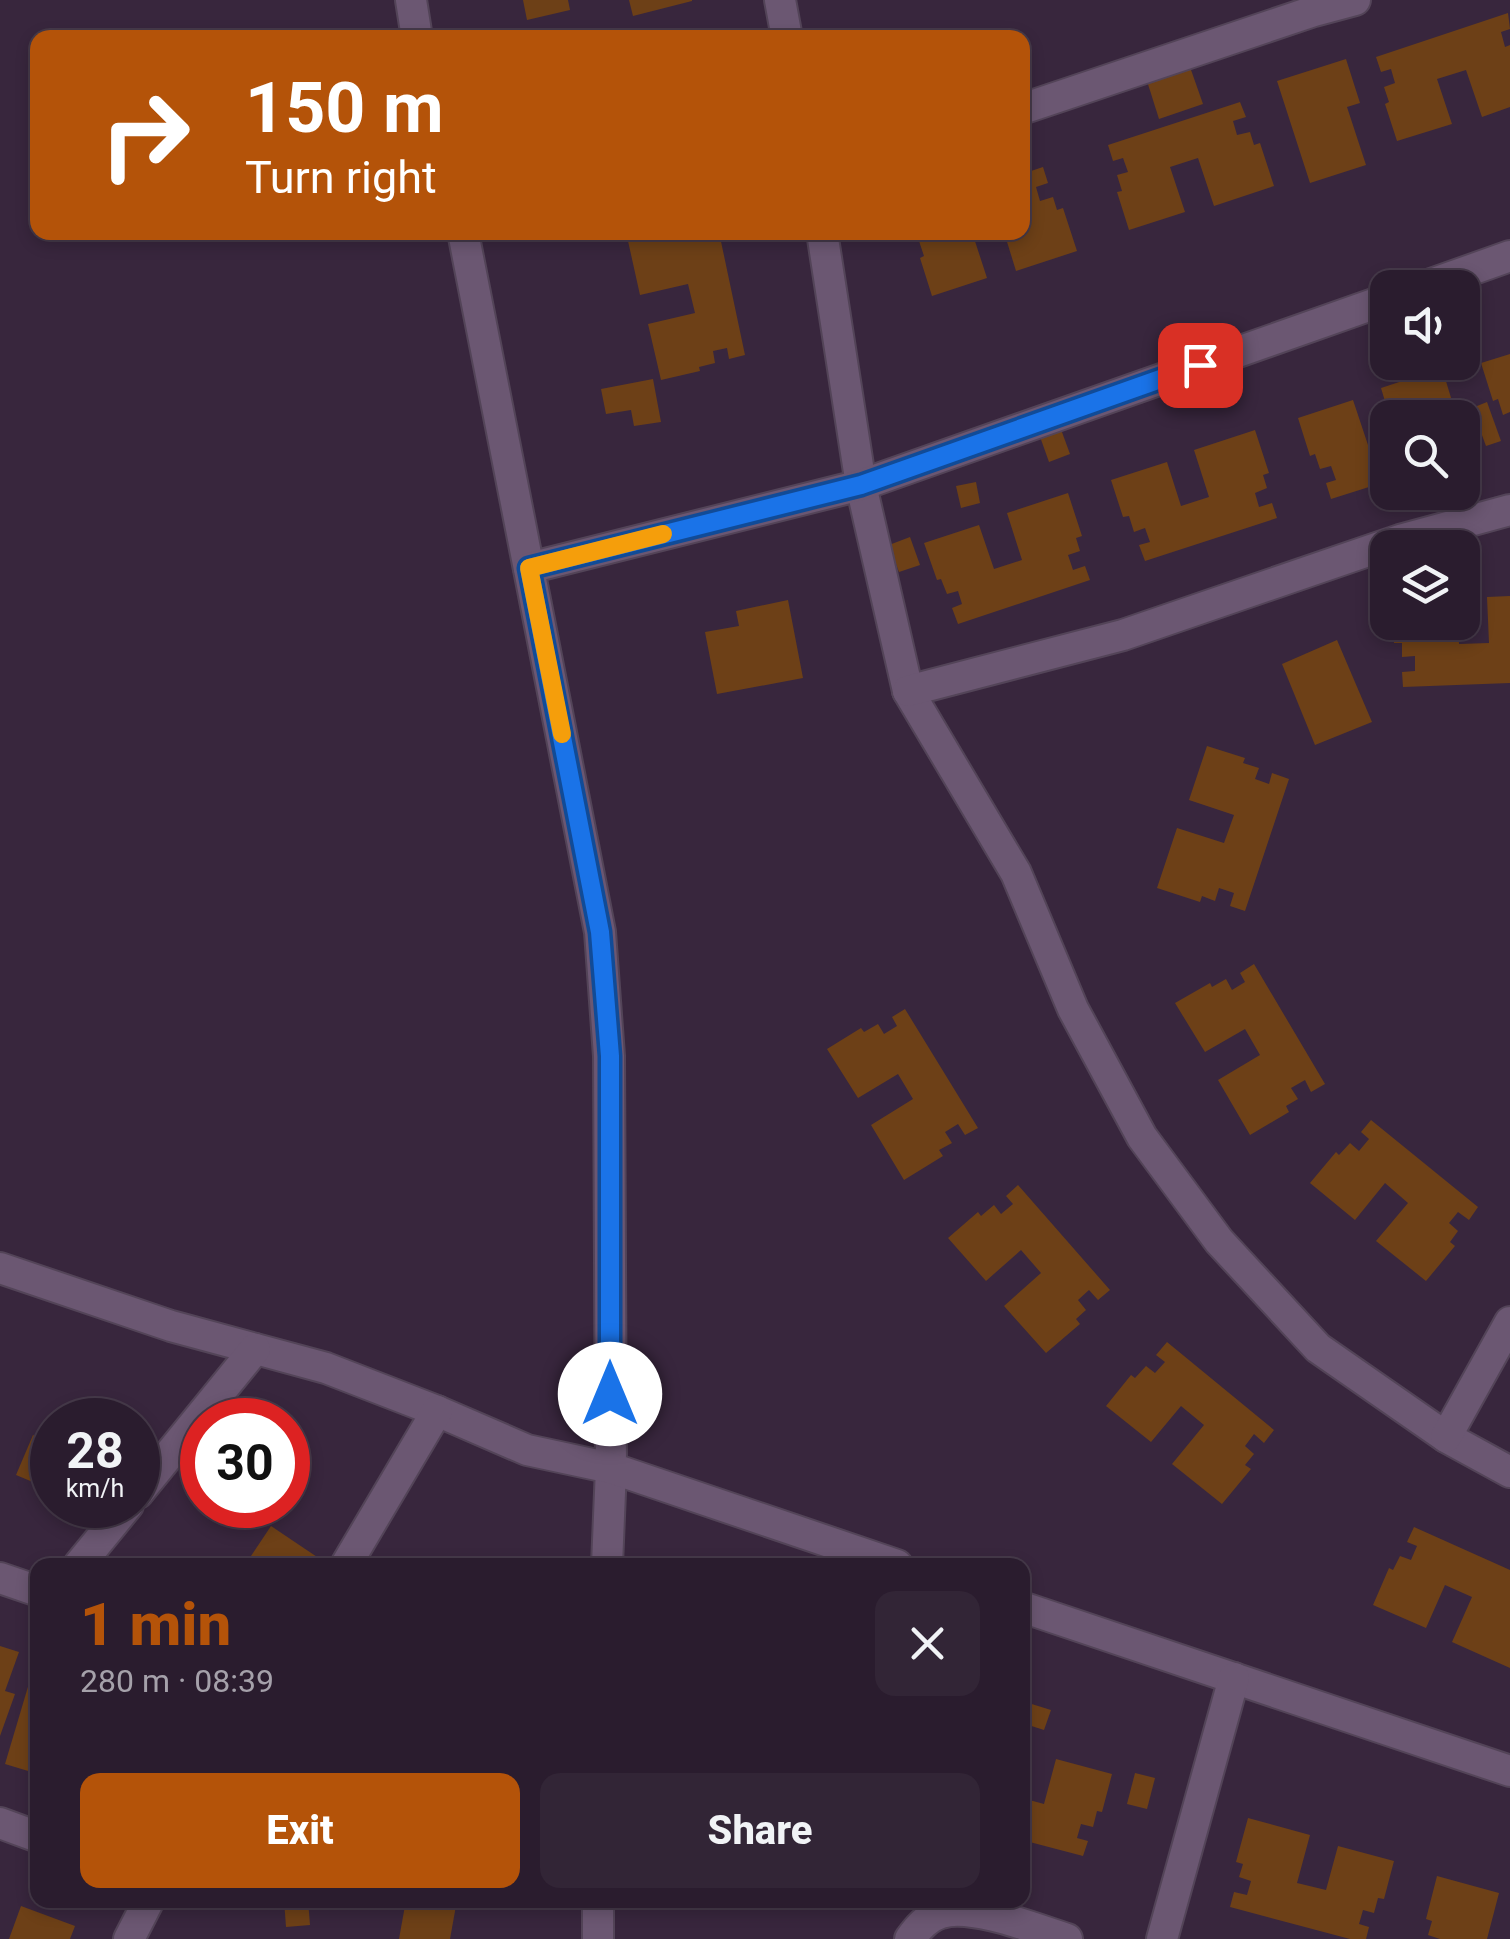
<!DOCTYPE html>
<html lang="en">
<head>
<meta charset="utf-8">
<style>
  body { margin:0; font-family:Roboto,sans-serif; background:#322536; color:#f1f3f6; height:100vh; display:flex; flex-direction:column; font-size:38px; white-space:nowrap }
  * { box-sizing:border-box; margin:0 }
  p { font-size:32px; color:#a5a1aa }
  .icon { flex:none; width:55px; height:55px; fill:none; stroke:currentColor; stroke-width:2; stroke-linecap:round; stroke-linejoin:round }
  .map { position:relative; flex:1; overflow:hidden }
  .side { position:absolute; left:30px; top:1558px; width:1000px; height:350px; display:flex; flex-direction:column; background:#2a1c2e; border-radius:20px; box-shadow:0 5px 15px #0003,0 0 0 2px #463a4a }
  .side>* { flex:none }
  .top-card { position:absolute; left:30px; top:30px; width:1000px; height:210px; border-radius:20px; box-shadow:0 5px 15px #0003,0 0 0 2px #463a4a; background:#b45309; color:#fff; overflow:hidden }
  .buttons { position:absolute; left:1370px; top:270px; display:grid; gap:20px }
  .buttons a { display:grid; place-items:center; width:110px; height:110px; border-radius:20px; background:#2a1c2e; box-shadow:0 5px 15px #0003,0 0 0 2px #463a4a; font-size:50px }
  .speed { position:absolute; left:30px; top:1398px; display:flex; gap:20px; font-size:50px; font-weight:700; text-align:center }
  .speed>* { display:grid; place-content:center; width:130px; height:130px; border-radius:50%; background:#2a1c2e; box-shadow:0 5px 15px #0003,0 0 0 2px #463a4a; line-height:1 }
  .speed small { font-size:25px; font-weight:400 }
  .speed .limit { border:15px solid #d22; background:#fff; color:#111 }
  .pin { position:absolute; display:grid; place-items:center; width:85px; height:85px; color:#fff; margin:-42px; border-radius:20px; box-shadow:0 5px 15px #0006 }
  .me { position:absolute; width:110px; margin:-55px; rotate:0deg; stroke-linejoin:round; filter:drop-shadow(0 0 8px #0008) }
  .turn { display:flex; align-items:center; gap:35px; height:210px; padding:0 50px; font-size:45px }
  .turn .icon { width:130px; height:130px; stroke-width:2.5 }
  .turn b { display:block; font-size:70px; line-height:85px }
  .round { display:grid; place-items:center; flex:none; width:105px; height:105px; border-radius:20px; background:#322536 }
  .overview { display:flex; align-items:center; justify-content:space-between; height:170px; padding:0 50px }
  h1 { font-size:60px; font-weight:800; line-height:75px; color:#b45309 }
  .action { display:flex; gap:20px; margin-top:auto; padding:20px 50px }
  .action a { flex:1; height:115px; border-radius:20px; background:#b45309; color:#fff; font-size:40px; font-weight:800; line-height:115px; text-align:center }
  .action a+a { background:#322536; color:#f1f3f6 }
  .map>svg:first-child { display:block }
  .building { fill:#6d4017 }
  .lines { fill:none; stroke-linecap:round; stroke-linejoin:round }
  .street-casing { stroke:#534458; stroke-width:34 }
  .street { stroke:#6b5772; stroke-width:30 }
  .route-casing { stroke:#114b97; stroke-width:25 }
  .route { stroke:#1a73e8; stroke-width:18 }
  .slow { stroke:#f59e0b; stroke-width:18 }
</style>
</head>
<body>
<div class="map">
<svg width="1510" height="1939" viewBox="0 0 1510 1939">
  <rect width="100%" height="100%" fill="#38263d"/>
  <!-- building -->
  <g class="building">
    <path d="M523,0H568L570,10L527,20Z"/>
    <path d="M629,0H692V1L633,16Z"/>
    <path d="M1508,13L1510,29L1501,32L1505,47L1510,45V107L1482,117L1466,70L1437,79L1452,124L1397,141L1385,104L1389,102L1384,87L1395,83L1391,69L1381,72L1376,57Z"/>
    <path d="M1346,59L1360,103L1347,107L1366,165L1310,183L1277,81Z"/>
    <path d="M1190,67L1203,104L1159,119L1147,81Z"/>
    <path d="M1240,102L1246,117L1233,121L1237,135L1250,132L1254,145L1260,143L1274,186L1214,206L1198,158L1170,167L1185,212L1129,230L1117,192L1122,191L1117,175L1128,172L1123,158L1113,161L1108,145Z"/>
    <path d="M1043,167L1048,183L1036,187L1040,201L1053,197L1057,210L1063,208L1077,251L1016,271L1004,232H1022V174Z"/>
    <path d="M626,232H687L688,239L703,236V232H719L745,355L729,359L727,348L713,351L715,363L699,367L700,371L661,380L648,324L695,313L688,284L640,295Z"/>
    <path d="M929,232H972L987,278L932,296L920,258L924,256L919,241L931,237Z"/>
    <path d="M1510,354V412L1503,415L1498,399L1493,401L1481,363Z"/>
    <path d="M1442,368L1455,411L1449,413L1450,418H1390L1381,388Z"/>
    <path d="M653,379L661,422L634,426L631,410L606,414L601,389Z"/>
    <path d="M1353,400L1368,445L1388,438V481L1331,499L1326,483L1336,480L1331,466L1320,469L1315,454L1310,456L1298,418Z"/>
    <path d="M1487,402L1501,441L1486,446L1472,408Z"/>
    <path d="M1059,424L1070,454L1049,462L1038,431Z"/>
    <path d="M1255,430L1269,473L1263,475L1267,488L1255,493L1259,507L1272,503L1277,518L1145,561L1139,545L1150,542L1145,528L1134,532L1129,516L1123,517L1111,480L1167,462L1181,506L1209,497L1194,450Z"/>
    <path d="M976,482L980,503L961,508L956,486Z"/>
    <path d="M1068,493L1082,536L1076,538L1080,551L1068,555L1073,570L1085,566L1090,580L958,624L952,608L962,604L958,591L947,594L941,579L937,580L924,543L979,525L994,569L1022,560L1007,513Z"/>
    <path d="M910,537L920,565L899,572L889,545Z"/>
    <path d="M1510,596V683L1403,687L1402,672L1415,671V656L1402,657V643H1394V622H1458L1459,644L1489,643L1487,597Z"/>
    <path d="M788,600L803,678L717,694L705,632L739,626L736,611Z"/>
    <path d="M1337,640L1372,722L1315,745L1282,664Z"/>
    <path d="M1207,746L1245,758L1243,763L1259,768L1255,779L1269,784L1272,773L1289,779L1245,911L1230,906L1234,893L1219,888L1215,901L1202,896L1200,902L1157,888L1177,828L1224,843L1234,815L1189,800Z"/>
    <path d="M1254,964L1325,1084L1311,1092L1305,1080L1291,1088L1298,1099L1286,1106L1289,1112L1250,1135L1218,1080L1260,1055L1245,1029L1205,1052L1175,1003L1210,983L1212,987L1226,979L1232,990L1245,982L1240,973Z"/>
    <path d="M905,1009L978,1128L965,1135L958,1124L945,1132L952,1143L939,1150L943,1156L904,1180L871,1125L913,1099L898,1074L858,1098L827,1049L861,1028L864,1032L878,1024L884,1034L897,1026L892,1017Z"/>
    <path d="M1371,1120L1478,1207L1469,1220L1458,1212L1449,1223L1458,1231L1450,1242L1455,1246L1426,1281L1376,1241L1408,1203L1385,1183L1355,1220L1310,1183L1336,1152L1339,1155L1350,1143L1359,1151L1369,1139L1361,1132Z"/>
    <path d="M1018,1185L1110,1290L1098,1300L1089,1290L1078,1300L1086,1310L1076,1319L1080,1324L1046,1353L1004,1306L1041,1273L1021,1250L986,1281L948,1238L978,1212L981,1216L994,1205L1001,1214L1013,1204L1006,1196Z"/>
    <path d="M1167,1342L1274,1430L1264,1443L1254,1434L1245,1446L1254,1454L1245,1465L1251,1469L1222,1504L1172,1464L1204,1425L1181,1406L1151,1442L1106,1406L1131,1375L1135,1378L1146,1366L1155,1373L1165,1362L1156,1355Z"/>
    <path d="M33,1435L52,1443V1490L16,1475Z"/>
    <path d="M271,1526L329,1565H245Z"/>
    <path d="M1414,1527L1510,1570V1668L1452,1642L1472,1597L1445,1585L1426,1628L1373,1605L1389,1568L1393,1570L1400,1556L1411,1560L1417,1546L1407,1542Z"/>
    <path d="M0,1646L19,1652L5,1691L15,1694L0,1736Z"/>
    <path d="M30,1680L38,1682V1774L5,1764Z"/>
    <path d="M1022,1701L1051,1710L1044,1730L1022,1723Z"/>
    <path d="M1056,1759L1112,1774L1102,1812L1097,1811L1093,1827L1081,1824L1077,1838L1088,1841L1083,1856L1022,1840V1798L1044,1804Z"/>
    <path d="M1135,1773L1155,1778L1147,1809L1127,1804Z"/>
    <path d="M1248,1818L1310,1835L1297,1883L1326,1890L1338,1846L1394,1861L1384,1899L1378,1898L1374,1913L1363,1910L1359,1924L1369,1927L1366,1939H1350L1230,1907L1234,1892L1247,1895L1251,1881L1239,1877L1243,1864L1236,1862Z"/>
    <path d="M1437,1876L1499,1893L1487,1939H1440L1428,1935L1432,1921L1426,1919Z"/>
    <path d="M284,1900H308L310,1925L286,1927Z"/>
    <path d="M406,1900H457L450,1939H399Z"/>
    <path d="M21,1906L75,1926L70,1939H9Z"/>
  </g>
  <g class="lines">
    <defs>
      <g id="street">
        <path d="M411,0L417,38"/>
        <path d="M780,0L787,38"/>
        <path d="M1022,109L1314,11L1355,0"/>
        <path d="M463,232L600,932L609,1056L611,1468L607,1565"/>
        <path d="M822,232L861,485L908,691L1016,873L1073,1009L1142,1137L1219,1241L1318,1348L1446,1437L1510,1472"/>
        <path d="M1420,288L1510,256"/>
        <path d="M529,568L861,485L1388,299"/>
        <path d="M908,691L1123,635L1400,540L1510,510"/>
        <path d="M0,1268L171,1326L326,1368L437,1411L527,1450L611,1468L897,1565"/>
        <path d="M1446,1437L1510,1322"/>
        <path d="M138,1493L255,1349"/>
        <path d="M79,1565L128,1505"/>
        <path d="M346,1565L437,1411"/>
        <path d="M0,1578L38,1591"/>
        <path d="M1022,1607L1510,1771"/>
        <path d="M0,1823L38,1837"/>
        <path d="M598,1900V1939"/>
        <path d="M129,1939L149,1900"/>
        <path d="M910,1939C918,1928 927,1917 941,1913C971,1903 1036,1929 1067,1939"/>
        <path d="M1162,1939L1234,1678"/>
      </g>
    </defs>
    <!-- street casing -->
    <use href="#street" class="street-casing"/>
    <!-- street -->
    <use href="#street" class="street"/>
  </g>
  <g class="lines">
    <defs>
      <path id="route" d="M610,1394V1056L600,932L529,568L861,485L1200,365"/>
    </defs>
    <!-- route casing -->
    <use href="#route" class="route-casing"/>
    <!-- route -->
    <use href="#route" class="route"/>
    <!-- slow -->
    <path class="slow" d="M562,734L529,568L663,534"/>
  </g>
</svg>
<div class="buttons">
<a><svg class="icon" aria-label="sound" viewBox="0 0 24 24"><path d="M4 9h4l5-4v14l-5-4H4zM17 9q2 3 0 6"/></svg></a>
<a><svg class="icon" aria-label="search" viewBox="0 0 24 24"><circle cx="10" cy="10" r="6"/><path d="M15 15l6 6"/></svg></a>
<a><svg class="icon" aria-label="layers" viewBox="0 0 24 24"><path d="M12 4l9 5-9 5-9-5zM3 14l9 5 9-5"/></svg></a>
</div>
<div class="speed"><div>28<small>km/h</small></div><div class="limit">30</div></div>
<div class="pin" style="left:1200px;top:365px;background:#d93025"><svg class="icon" aria-label="arrive" viewBox="0 0 24 24"><path d="M6 21V4h12l-3 4 3 4H6"/></svg></div>
<svg class="me" style="left:610px;top:1394px" viewBox="-20 -20 40 40"><circle r="19" fill="#fff"/><path d="M0-13L10 11 0 6-10 11z" fill="#1a73e8"/></svg>
<div class="top-card">
<div class="turn"><svg class="icon" aria-label="right" viewBox="0 0 24 24"><path d="M7 20v-9h11M14 6l5 5-5 5"/></svg><div><b>150 m</b>Turn right</div></div>
</div>
<section class="side">
<div class="overview"><div><h1>1 min</h1><p>280 m · 08:39</p></div><a class="round"><svg class="icon" aria-label="close" viewBox="0 0 24 24"><path d="M6 6l12 12M18 6L6 18"/></svg></a></div>
<div class="action"><a>Exit</a><a>Share</a></div>
</section>
</div>
</body>
</html>
